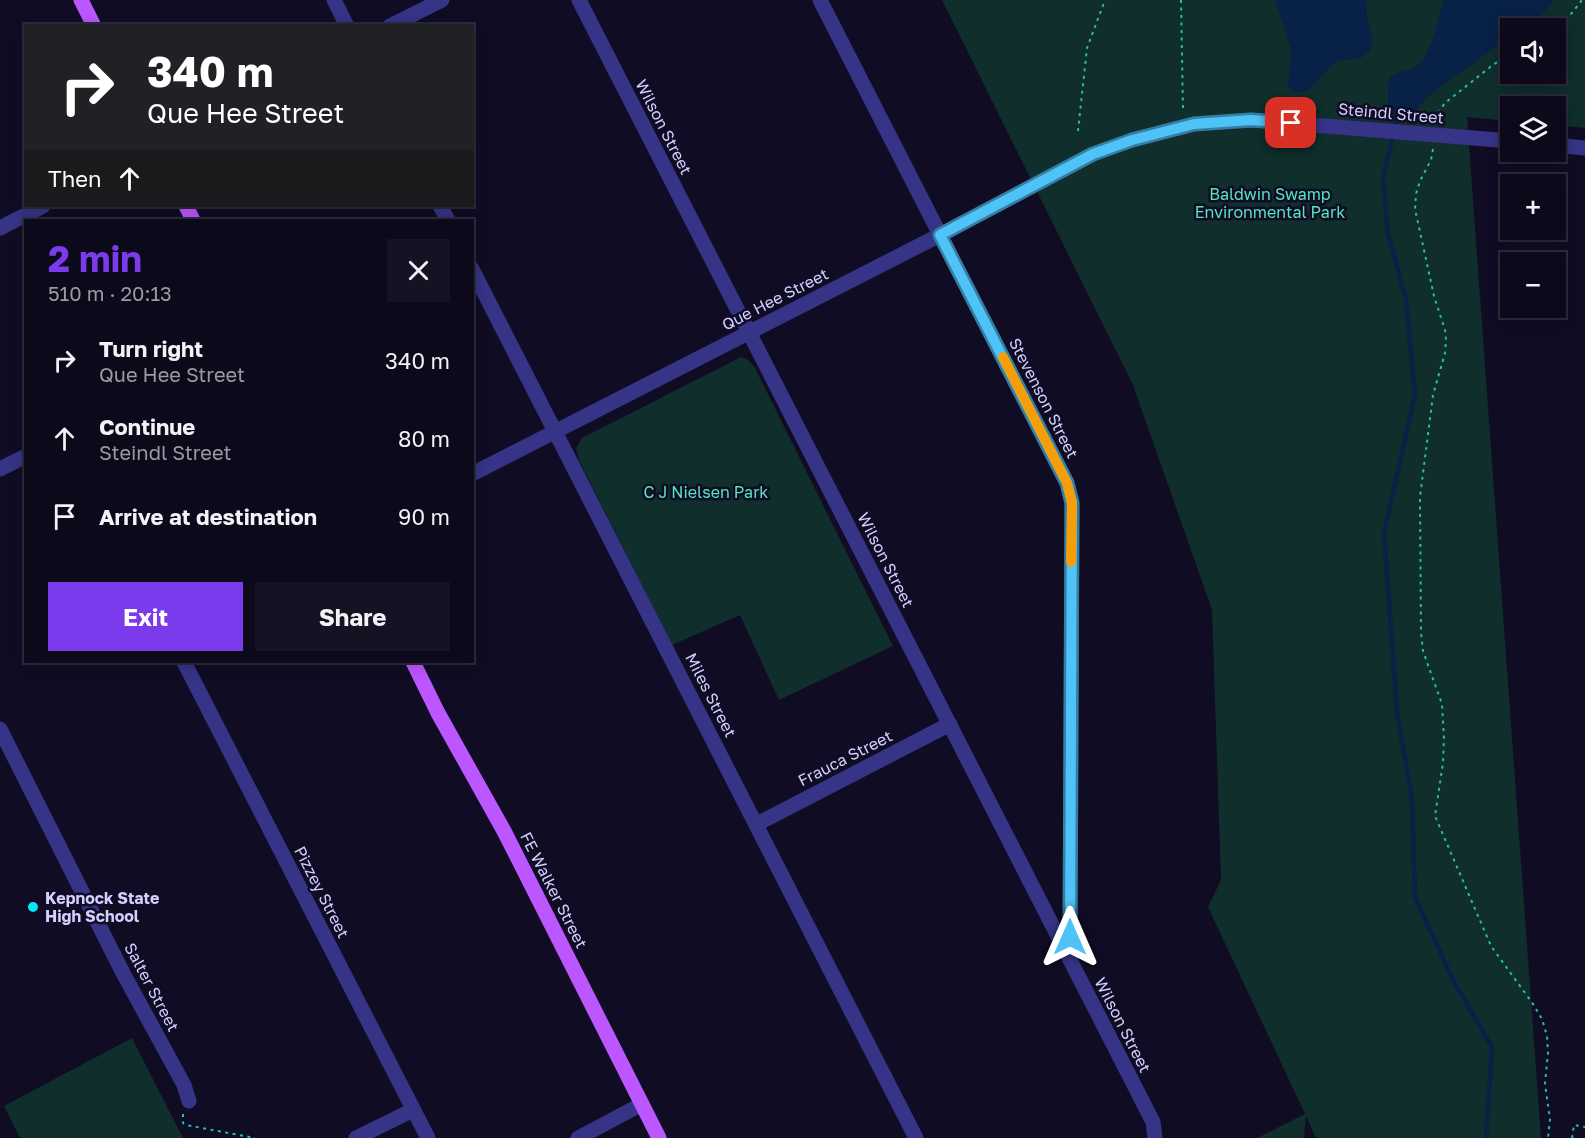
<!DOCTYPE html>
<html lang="en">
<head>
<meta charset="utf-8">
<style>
  body { margin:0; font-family:"Golos Text",sans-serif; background:#151224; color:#f1f3f6; height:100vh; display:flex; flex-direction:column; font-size:22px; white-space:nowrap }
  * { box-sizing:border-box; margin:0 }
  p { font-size:20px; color:#9a9aa3 }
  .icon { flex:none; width:33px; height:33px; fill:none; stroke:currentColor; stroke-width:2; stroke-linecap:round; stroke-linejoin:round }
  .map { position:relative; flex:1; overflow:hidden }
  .drawer { position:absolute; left:24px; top:219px; width:450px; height:444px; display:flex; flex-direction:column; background:#0c091b; border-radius:0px; box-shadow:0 3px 15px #0003,0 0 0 2px #2c2a3a }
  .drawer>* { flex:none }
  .hud { position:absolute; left:24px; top:24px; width:450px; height:183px; border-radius:0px; box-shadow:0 3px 15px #0003,0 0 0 2px #2c2a3a; background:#202124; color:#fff; overflow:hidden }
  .fabs { position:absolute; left:1500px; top:18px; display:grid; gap:12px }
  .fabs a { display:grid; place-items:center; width:66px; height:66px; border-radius:0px; background:#0c091b; box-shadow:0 3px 15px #0003,0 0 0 2px #2c2a3a; font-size:30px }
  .pin { position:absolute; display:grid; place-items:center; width:51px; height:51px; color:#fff; margin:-26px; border-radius:12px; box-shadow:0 3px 9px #0006 }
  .me { position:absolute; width:66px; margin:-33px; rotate:0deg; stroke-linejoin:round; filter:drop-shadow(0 0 4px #0008) }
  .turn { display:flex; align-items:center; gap:21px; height:126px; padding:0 24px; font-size:27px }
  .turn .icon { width:78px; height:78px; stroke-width:2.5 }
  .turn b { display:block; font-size:42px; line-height:51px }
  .then { display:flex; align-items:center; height:57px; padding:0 24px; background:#0003; gap:12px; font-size:22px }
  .round { display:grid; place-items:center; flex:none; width:63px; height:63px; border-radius:0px; background:#151224 }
  .summary { display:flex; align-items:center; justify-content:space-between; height:102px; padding:0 24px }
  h1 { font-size:36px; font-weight:700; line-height:45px; color:#7c3aed }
  .cta { display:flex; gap:12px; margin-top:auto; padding:12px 24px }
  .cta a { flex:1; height:69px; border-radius:0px; background:#7c3aed; color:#fff; font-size:24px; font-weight:700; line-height:69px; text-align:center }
  .cta a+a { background:#151224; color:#f1f3f6 }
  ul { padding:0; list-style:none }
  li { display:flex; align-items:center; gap:18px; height:78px; padding:0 24px }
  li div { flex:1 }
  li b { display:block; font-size:22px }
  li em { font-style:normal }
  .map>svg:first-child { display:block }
  .green { fill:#0f2e2c; fill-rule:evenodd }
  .water { fill:#082147 }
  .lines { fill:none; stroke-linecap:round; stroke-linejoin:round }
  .stream { stroke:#082147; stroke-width:4.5 }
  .path { stroke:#26bcaf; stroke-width:2; stroke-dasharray:3 4.5; stroke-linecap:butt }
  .minor { stroke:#353486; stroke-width:15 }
  .major { stroke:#bc56ff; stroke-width:15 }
  .route-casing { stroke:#337fa1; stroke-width:15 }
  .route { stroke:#4fc3f7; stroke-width:10 }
  .slow { stroke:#f59e0b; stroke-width:10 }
  .poi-dot { fill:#00e7fa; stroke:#100c24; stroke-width:2 }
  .labels { text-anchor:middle; stroke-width:5; stroke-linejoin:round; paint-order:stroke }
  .street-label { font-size:16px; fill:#d3cfff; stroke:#100c24 }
  .park-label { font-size:16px; fill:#53e7be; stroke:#100c24 }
  .poi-label { font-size:16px; font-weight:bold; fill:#d3cfff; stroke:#100c24; text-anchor:start }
</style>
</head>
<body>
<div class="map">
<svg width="1585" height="1138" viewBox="0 0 1585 1138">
  <rect width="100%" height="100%" fill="#100c24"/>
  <!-- green -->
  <g class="green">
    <path d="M942,0H1585V128L1556,125V106H1510V121L1467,117L1541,1138H1316L1306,1116L1304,1138H1257L1305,1114L1208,907L1221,880L1212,610L1133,385ZM1510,28H1556V74H1510Z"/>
    <path d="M741,357L747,359L755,368L893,646L779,700L740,615L672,645L579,460L576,448L582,438Z"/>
    <path d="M132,1038L183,1138H22L19,1136L4,1106Z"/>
  </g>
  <!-- water -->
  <g class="water">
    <path d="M1275,0H1366L1367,16L1373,40L1370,51L1361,58L1336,61L1308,91L1293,92L1288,86L1291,50Z"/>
    <path d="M1443,0H1554L1542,14L1522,28H1510V36L1431,94L1409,116L1386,114C1387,109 1388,104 1388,100C1389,92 1386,83 1391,77C1398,69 1410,73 1417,66C1431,54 1439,18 1443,0Z"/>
  </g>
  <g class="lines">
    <!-- stream -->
    <path class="stream" d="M1398,115L1383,177L1388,234L1406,299L1415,394L1384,533L1397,712L1412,799L1415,897L1452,978L1492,1047L1486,1138"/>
    <!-- path -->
    <g class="path">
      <path d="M1181,0L1183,110"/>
      <path d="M1553,28L1568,18L1582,0"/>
      <path d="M1436,120L1439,111L1445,103L1494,64L1510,55"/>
      <path d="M1078,131L1087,48L1105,0"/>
      <path d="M1433,149L1431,160L1420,181L1416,194L1415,209L1434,296L1445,330L1446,340L1445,353L1433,395L1420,497L1421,633L1423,651L1442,704L1444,738L1443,763L1435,816L1491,946L1533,1004L1542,1019L1547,1036L1548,1052L1545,1084L1550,1119L1548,1138"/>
      <path d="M1520,153L1544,155"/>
      <path d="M183,1114V1123L186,1125L255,1138"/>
      <path d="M1572,1138L1574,1125L1585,1127"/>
    </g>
    <!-- minor -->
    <g class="minor">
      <path d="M334,0L347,26"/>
      <path d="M579,0C770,374 962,748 1153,1122L1155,1138"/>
      <path d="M820,0L1067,483L1072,503L1070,957"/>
      <path d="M390,26L442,0"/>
      <path d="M1556,145L1585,148"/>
      <path d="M440,206L448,220"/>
      <path d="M0,228L43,206"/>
      <path d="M472,269L916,1138"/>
      <path d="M0,469L26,456"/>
      <path d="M472,474L940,235L1093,154L1132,140L1194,124L1251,120L1510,141"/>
      <path d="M184,662L428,1138"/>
      <path d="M0,729L123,973L184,1085L189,1101"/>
      <path d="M757,824L950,724"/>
      <path d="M356,1138L413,1110"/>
      <path d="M578,1138L642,1104"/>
    </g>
    <!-- major -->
    <g class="major">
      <path d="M81,0L94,26"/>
      <path d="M186,206L193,220"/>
      <path d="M413,662L438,713L504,831L659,1138"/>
    </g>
  </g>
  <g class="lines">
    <defs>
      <path id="route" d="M1070,937L1072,503L1067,483L940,235L1093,154L1132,140L1194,124L1251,120L1291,123"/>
    </defs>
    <!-- route casing -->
    <use href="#route" class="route-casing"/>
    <!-- route -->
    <use href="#route" class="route"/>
    <!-- slow -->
    <path class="slow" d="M1003,357L1067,483L1072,503L1071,562"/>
  </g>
  <!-- markers -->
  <circle class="poi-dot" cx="33" cy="907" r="6"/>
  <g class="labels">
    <!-- street labels -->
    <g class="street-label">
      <text transform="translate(1391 113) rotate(5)" y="6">Steindl Street</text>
      <text transform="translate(664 127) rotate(63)" y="6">Wilson Street</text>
      <text transform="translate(775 299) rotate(-27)" y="6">Que Hee Street</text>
      <text transform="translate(1044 398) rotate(63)" y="6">Stevenson Street</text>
      <text transform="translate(886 560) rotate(63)" y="6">Wilson Street</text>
      <text transform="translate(711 695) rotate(63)" y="6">Miles Street</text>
      <text transform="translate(845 758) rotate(-27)" y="6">Frauca Street</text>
      <text transform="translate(554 890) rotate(63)" y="6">FE Walker Street</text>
      <text transform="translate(322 892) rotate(63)" y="6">Pizzey Street</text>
      <text transform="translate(152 987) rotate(62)" y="6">Salter Street</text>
      <text transform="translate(1123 1025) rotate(63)" y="6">Wilson Street</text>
    </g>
    <!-- park labels -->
    <g class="park-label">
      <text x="1270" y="200">Baldwin Swamp<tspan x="1270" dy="18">Environmental Park</tspan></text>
      <text x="706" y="498">C J Nielsen Park</text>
    </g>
    <!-- poi labels -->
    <g class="poi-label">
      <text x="45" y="904">Kepnock State<tspan x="45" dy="18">High School</tspan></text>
    </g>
  </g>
</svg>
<div class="fabs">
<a><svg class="icon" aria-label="sound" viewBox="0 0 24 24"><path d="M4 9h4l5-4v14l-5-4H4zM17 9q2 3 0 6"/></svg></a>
<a><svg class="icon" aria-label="layers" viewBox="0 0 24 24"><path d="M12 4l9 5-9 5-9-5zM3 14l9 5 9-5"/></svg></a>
<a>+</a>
<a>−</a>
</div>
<div class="pin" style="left:1291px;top:123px;background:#d93025"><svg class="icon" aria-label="arrive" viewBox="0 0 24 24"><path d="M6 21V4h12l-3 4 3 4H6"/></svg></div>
<svg class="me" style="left:1070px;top:937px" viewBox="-20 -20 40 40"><path d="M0-17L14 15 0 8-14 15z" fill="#4fc3f7" stroke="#fff" stroke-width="4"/></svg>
<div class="hud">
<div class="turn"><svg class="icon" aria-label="right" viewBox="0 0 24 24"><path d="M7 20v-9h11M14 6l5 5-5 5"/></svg><div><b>340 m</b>Que Hee Street</div></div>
<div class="then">Then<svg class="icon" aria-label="ahead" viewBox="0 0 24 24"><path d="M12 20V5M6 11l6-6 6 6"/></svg></div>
</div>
<section class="drawer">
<div class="summary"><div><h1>2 min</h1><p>510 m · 20:13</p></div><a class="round"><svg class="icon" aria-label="close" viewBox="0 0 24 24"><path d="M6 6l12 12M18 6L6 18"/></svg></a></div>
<ul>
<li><svg class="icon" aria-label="right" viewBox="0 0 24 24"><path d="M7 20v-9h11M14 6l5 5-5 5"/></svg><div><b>Turn right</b><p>Que Hee Street</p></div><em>340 m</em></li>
<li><svg class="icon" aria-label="ahead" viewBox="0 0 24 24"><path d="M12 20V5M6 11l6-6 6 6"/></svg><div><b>Continue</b><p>Steindl Street</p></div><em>80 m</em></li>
<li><svg class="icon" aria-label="arrive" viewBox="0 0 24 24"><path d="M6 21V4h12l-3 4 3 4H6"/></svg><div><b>Arrive at destination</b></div><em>90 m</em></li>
</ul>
<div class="cta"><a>Exit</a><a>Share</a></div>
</section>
</div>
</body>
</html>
